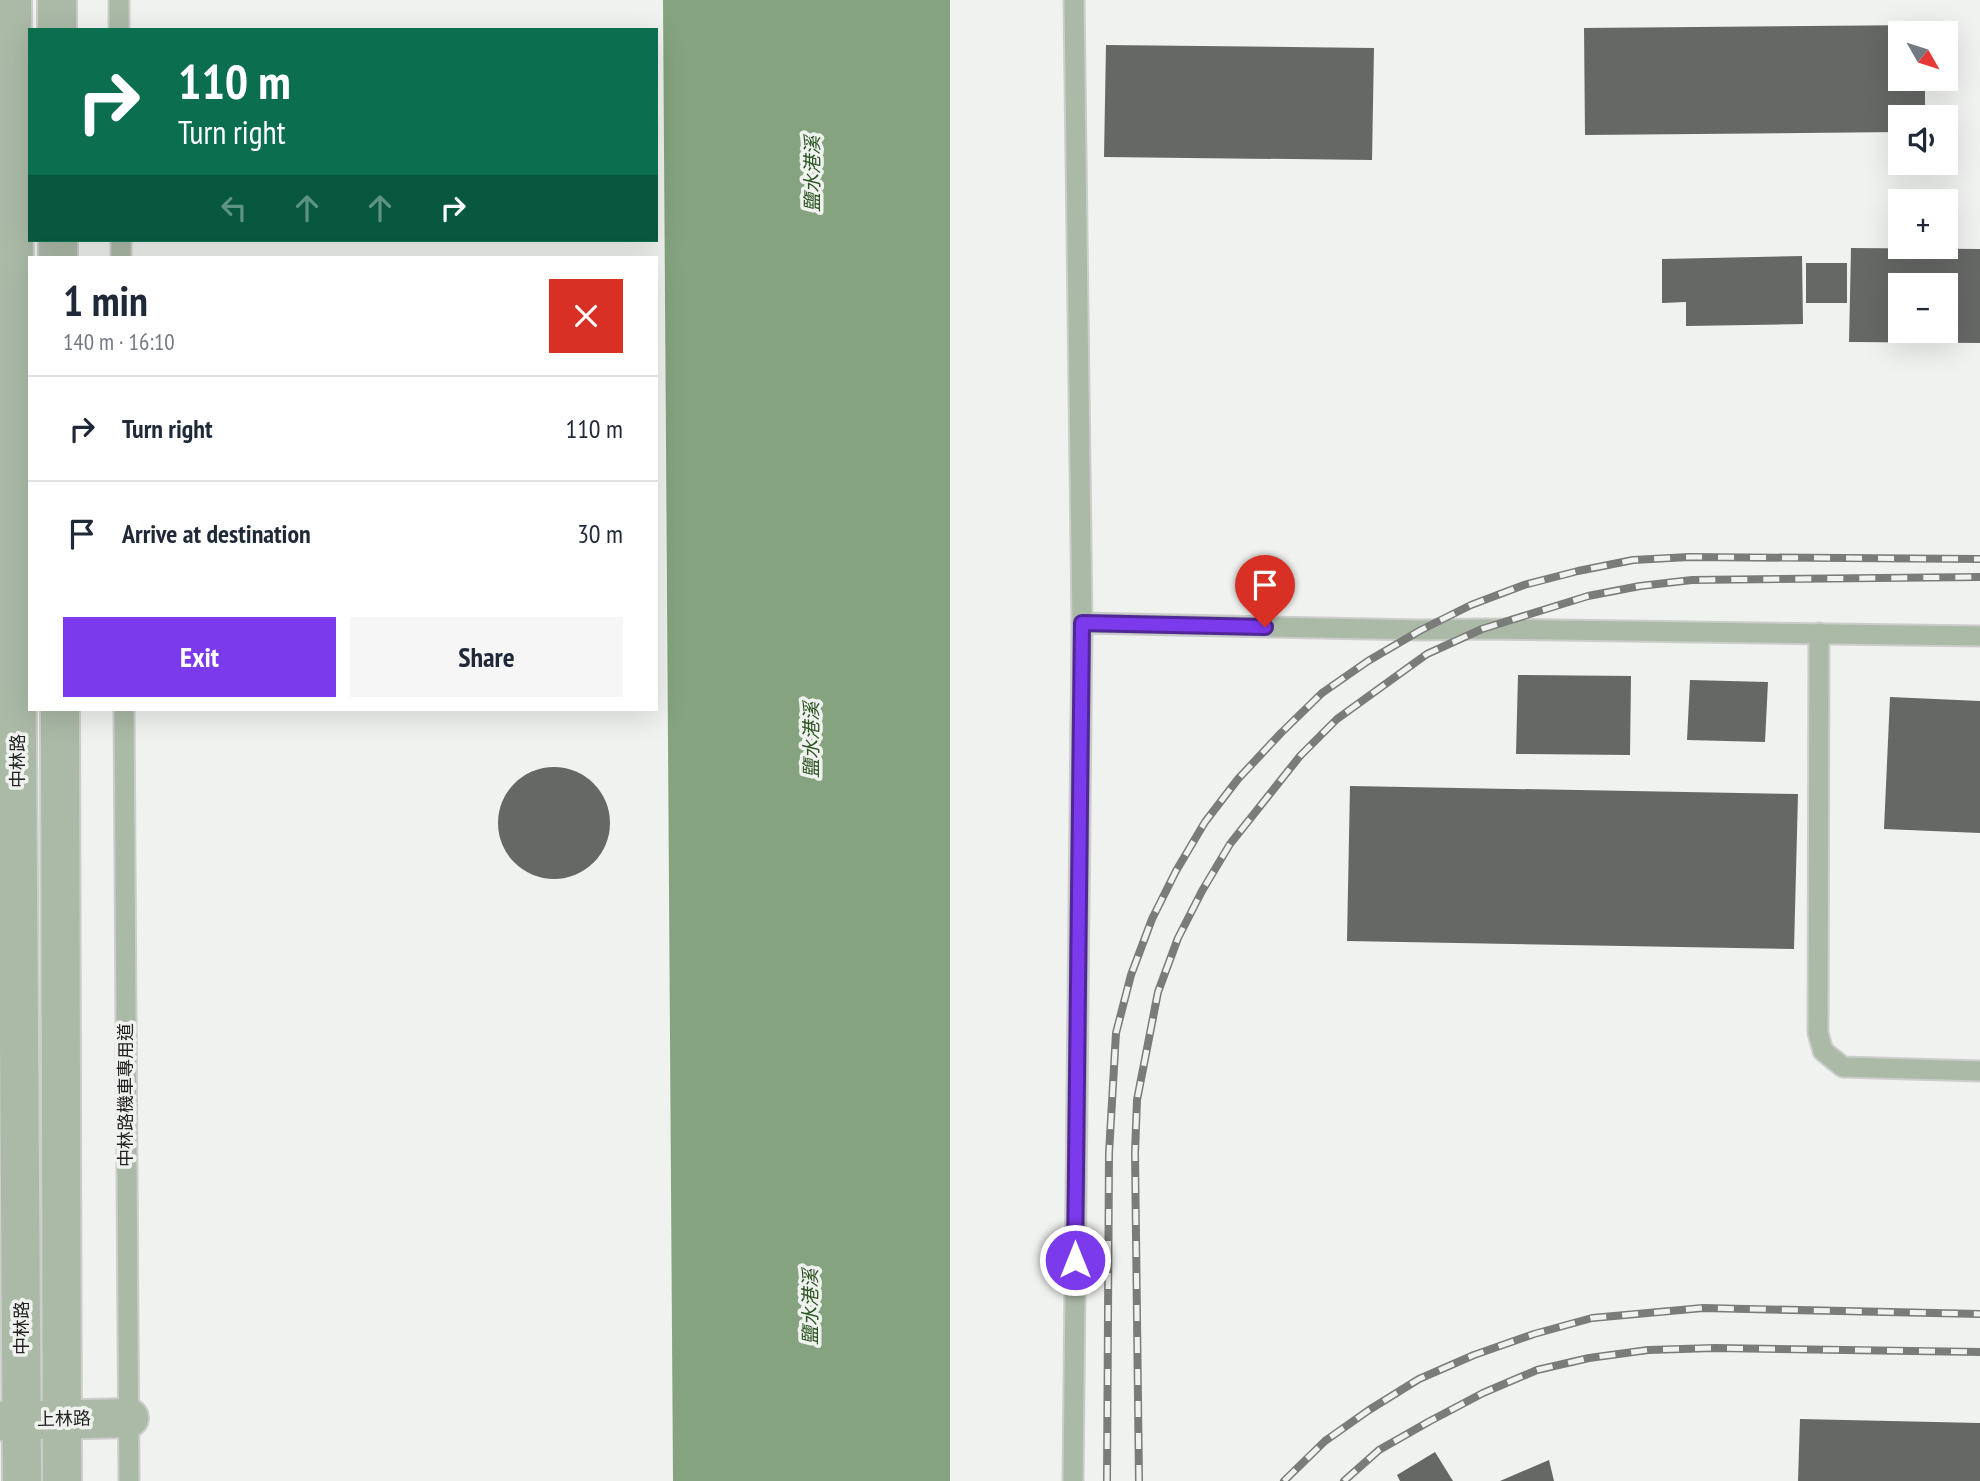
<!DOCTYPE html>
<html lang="en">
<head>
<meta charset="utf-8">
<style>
  body { margin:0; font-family:"PT Sans Narrow","Noto Sans TC",sans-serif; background:#f6f6f7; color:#1f2937; height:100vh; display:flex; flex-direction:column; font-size:26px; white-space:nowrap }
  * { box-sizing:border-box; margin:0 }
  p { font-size:23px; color:#747a83 }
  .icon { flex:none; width:38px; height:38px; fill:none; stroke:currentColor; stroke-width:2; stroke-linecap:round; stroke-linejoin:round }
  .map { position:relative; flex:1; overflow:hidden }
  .sheet { position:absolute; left:28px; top:256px; width:630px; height:455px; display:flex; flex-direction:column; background:#fff; border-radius:0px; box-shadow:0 7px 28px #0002 }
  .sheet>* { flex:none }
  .top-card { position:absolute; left:28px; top:28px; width:630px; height:214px; border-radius:0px; box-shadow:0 7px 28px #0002; background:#0b6e4f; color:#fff; overflow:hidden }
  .needle { width:46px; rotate:129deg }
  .fabs { position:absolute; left:1888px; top:21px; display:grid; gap:14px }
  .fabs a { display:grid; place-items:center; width:70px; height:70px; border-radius:0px; background:#fff; box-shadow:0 7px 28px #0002; font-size:35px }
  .pin { position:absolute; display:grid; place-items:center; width:60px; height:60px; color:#fff; margin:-72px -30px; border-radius:50% 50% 50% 0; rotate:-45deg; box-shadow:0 0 7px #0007 }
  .pin .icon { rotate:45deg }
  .me { position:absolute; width:77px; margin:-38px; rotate:0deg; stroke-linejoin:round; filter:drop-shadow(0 0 5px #0008) }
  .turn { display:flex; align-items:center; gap:24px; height:147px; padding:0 35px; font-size:32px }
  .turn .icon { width:91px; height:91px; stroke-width:2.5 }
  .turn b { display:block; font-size:49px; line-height:60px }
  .lanes { display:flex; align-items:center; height:66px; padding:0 35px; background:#0003; justify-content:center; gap:35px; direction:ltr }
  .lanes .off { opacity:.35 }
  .round { display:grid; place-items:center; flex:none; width:74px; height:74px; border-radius:0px; background:#f6f6f7 }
  .summary { display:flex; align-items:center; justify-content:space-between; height:119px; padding:0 35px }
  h1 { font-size:42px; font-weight:600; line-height:52px }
  .action { display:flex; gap:14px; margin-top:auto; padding:14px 35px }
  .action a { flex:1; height:80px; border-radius:0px; background:#7c3aed; color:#fff; font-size:28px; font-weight:600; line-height:80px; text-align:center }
  .action a+a { background:#f6f6f7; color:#1f2937 }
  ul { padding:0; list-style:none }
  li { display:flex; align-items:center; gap:21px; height:105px; padding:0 35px; border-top:2px solid #e0e1e3 }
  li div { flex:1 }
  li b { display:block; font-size:26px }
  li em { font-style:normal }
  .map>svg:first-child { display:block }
  .water { fill:#84a37e }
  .building { fill:#666866; fill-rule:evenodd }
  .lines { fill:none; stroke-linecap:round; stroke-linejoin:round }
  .service-casing { stroke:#cbcdca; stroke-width:23 }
  .minor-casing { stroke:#cbcdca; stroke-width:42 }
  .tertiary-casing { stroke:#cbcdca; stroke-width:42 }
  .service { stroke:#abb9a7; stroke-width:19 }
  .minor { stroke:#abb9a7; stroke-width:38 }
  .tertiary { stroke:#abb9a7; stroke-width:38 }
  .rail-casing { stroke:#7a7c7a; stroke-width:8 }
  .rail { stroke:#f0f2ef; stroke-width:5; stroke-dasharray:16; stroke-linecap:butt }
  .route-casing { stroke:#51269a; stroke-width:18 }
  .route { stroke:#7c3aed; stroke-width:12 }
  .labels { text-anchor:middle; stroke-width:7; stroke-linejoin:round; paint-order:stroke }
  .street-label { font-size:18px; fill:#222322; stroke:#f0f2ef }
  .water-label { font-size:19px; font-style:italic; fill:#29531f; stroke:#f0f2ef }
</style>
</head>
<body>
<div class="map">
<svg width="1980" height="1481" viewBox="0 0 1980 1481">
  <rect width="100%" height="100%" fill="#f0f2ef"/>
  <!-- water -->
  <path class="water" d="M663,0H950V1481H673Z"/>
  <!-- building -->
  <g class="building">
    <path d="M1924,25V33H1900V79H1925V117H1900V132L1585,135L1584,28Z"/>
    <path d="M1106,45L1374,48L1372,160L1104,157Z"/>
    <path d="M1851,248L1980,249V343L1849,342ZM1900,285H1946V331H1900Z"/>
    <path d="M1802,256L1803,324L1686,326V302L1662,303V259Z"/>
    <rect x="1806" y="263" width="41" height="40"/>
    <path d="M1518,675L1631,676L1630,755L1516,754Z"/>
    <path d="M1690,680L1768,682L1765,742L1687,740Z"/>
    <path d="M1890,697L1980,701V833L1884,829Z"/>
    <circle cx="554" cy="823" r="56"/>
    <path d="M1350,786L1798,794L1794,949L1347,941Z"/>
    <path d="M1800,1419L1980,1423V1481H1798Z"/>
    <path d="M1435,1452L1453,1481H1400L1397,1475Z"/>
    <path d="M1549,1460L1554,1481H1500Z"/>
  </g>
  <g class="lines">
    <defs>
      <g id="service">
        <path d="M119,0V30"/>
        <path d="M121,240V257"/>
        <path d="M1082,623L1421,630L1482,629L1980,636"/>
        <path d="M1819,633L1818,1033L1823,1051L1843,1067L1980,1071"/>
        <path d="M124,709L129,1481"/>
        <path d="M1073,1481L1082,623L1074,0"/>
      </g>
      <path id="minor" d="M0,1421L129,1418"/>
      <g id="tertiary">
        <path d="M12,0L22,1481"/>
        <path d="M57,0V30"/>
        <path d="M58,240V257"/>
        <path d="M60,709L62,1481"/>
      </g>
    </defs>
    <!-- service casing -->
    <use href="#service" class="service-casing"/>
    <!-- minor casing -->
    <use href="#minor" class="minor-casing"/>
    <!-- tertiary casing -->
    <use href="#tertiary" class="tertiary-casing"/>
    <!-- service -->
    <use href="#service" class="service"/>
    <!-- minor -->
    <use href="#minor" class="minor"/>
    <!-- tertiary -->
    <use href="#tertiary" class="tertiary"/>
    <defs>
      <g id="rail">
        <path d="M1107,1481L1109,1153L1116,1033L1131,975L1152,919L1176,871L1205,822L1238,779L1281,733L1322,693L1368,661L1421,630L1471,605L1524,585L1578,571L1633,560L1689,557L1980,559"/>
        <path d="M1139,1481L1135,1153L1137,1100L1158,992L1178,938L1202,891L1230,844L1300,756L1337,719L1427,654L1482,629L1588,596L1640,586L1692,580L1980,577"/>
        <path d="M1284,1481L1325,1441L1369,1410L1419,1379L1474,1355L1534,1334L1592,1318L1703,1308L1980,1314"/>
        <path d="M1344,1481L1379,1450L1430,1421L1483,1393L1537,1370L1589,1358L1648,1350L1715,1348L1980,1352"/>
      </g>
    </defs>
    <!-- rail casing -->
    <use href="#rail" class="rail-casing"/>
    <!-- rail -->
    <use href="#rail" class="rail"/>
  </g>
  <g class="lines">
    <defs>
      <path id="route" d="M1075,1260L1082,623L1265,627"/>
    </defs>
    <!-- route casing -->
    <use href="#route" class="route-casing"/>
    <!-- route -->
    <use href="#route" class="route"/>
  </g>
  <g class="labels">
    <!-- street labels -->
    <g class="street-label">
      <text transform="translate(18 761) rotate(-90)" y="6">中林路</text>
      <text transform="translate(126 1095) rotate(-90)" y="6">中林路機車專用道</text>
      <text transform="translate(22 1328) rotate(-90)" y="6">中林路</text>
      <text transform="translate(64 1419) rotate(-1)" y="6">上林路</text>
    </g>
    <!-- water labels -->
    <g class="water-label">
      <text transform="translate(812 174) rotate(-90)" y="7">鹽水港溪</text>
      <text transform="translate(811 740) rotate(-90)" y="7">鹽水港溪</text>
      <text transform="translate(810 1307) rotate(-90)" y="7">鹽水港溪</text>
    </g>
  </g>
</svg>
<div class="fabs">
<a><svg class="needle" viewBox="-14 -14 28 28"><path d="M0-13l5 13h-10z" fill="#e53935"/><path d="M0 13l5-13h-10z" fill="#747a83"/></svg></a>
<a><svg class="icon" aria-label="sound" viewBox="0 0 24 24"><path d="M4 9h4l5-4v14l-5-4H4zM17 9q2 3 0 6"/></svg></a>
<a>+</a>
<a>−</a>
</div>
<div class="pin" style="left:1265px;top:627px;background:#d93025"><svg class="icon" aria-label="arrive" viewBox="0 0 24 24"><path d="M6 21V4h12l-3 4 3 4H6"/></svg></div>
<svg class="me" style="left:1075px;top:1260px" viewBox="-20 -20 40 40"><circle r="17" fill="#7c3aed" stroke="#fff" stroke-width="3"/><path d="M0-11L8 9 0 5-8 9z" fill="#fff"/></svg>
<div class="top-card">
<div class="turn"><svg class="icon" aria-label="right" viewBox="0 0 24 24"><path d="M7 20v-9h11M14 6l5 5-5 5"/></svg><div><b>110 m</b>Turn right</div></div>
<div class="lanes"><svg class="icon off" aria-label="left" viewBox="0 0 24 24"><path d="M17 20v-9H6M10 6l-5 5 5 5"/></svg><svg class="icon off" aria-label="ahead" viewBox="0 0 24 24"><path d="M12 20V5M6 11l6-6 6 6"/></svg><svg class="icon off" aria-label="ahead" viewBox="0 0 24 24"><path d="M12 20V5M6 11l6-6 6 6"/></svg><svg class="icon" aria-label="right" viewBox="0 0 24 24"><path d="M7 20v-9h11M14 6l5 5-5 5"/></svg></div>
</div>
<section class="sheet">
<div class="summary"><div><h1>1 min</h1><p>140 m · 16:10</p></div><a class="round" style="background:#d93025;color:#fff"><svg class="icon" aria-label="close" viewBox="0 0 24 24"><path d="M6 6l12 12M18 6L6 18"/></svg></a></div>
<ul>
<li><svg class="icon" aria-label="right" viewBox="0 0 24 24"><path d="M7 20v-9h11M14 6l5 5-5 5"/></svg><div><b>Turn right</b></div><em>110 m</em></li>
<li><svg class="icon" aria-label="arrive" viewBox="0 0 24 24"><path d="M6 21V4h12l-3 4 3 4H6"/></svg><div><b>Arrive at destination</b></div><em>30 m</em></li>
</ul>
<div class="action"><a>Exit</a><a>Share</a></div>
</section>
</div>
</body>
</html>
